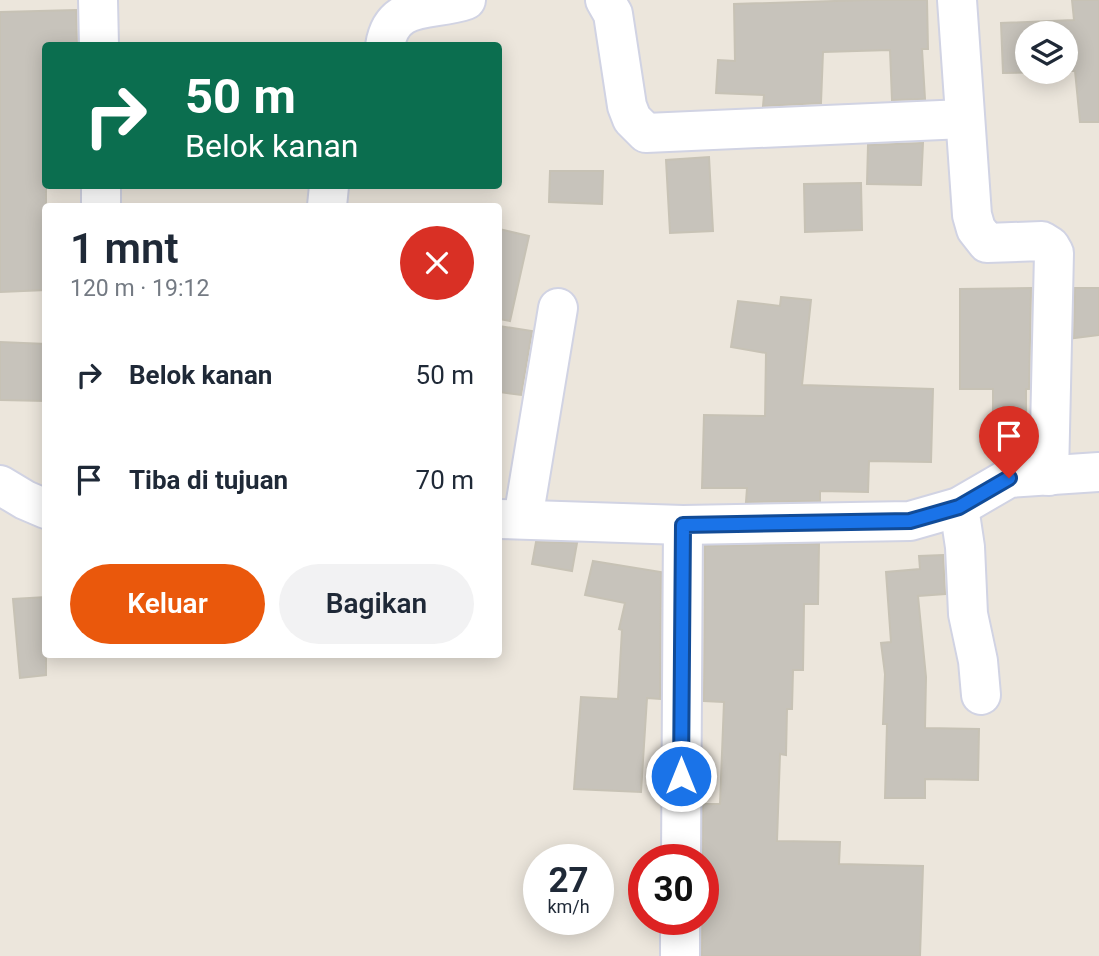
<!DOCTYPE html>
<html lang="id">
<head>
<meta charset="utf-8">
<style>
  body { margin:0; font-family:Roboto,sans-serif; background:#f2f2f3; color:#1f2937; height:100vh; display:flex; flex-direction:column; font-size:26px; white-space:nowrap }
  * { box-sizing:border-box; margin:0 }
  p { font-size:23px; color:#747a83 }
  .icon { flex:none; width:38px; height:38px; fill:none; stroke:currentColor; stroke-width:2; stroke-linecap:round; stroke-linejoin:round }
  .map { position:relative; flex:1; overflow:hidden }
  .side { position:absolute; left:42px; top:203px; width:460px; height:455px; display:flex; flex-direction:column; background:#fff; border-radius:7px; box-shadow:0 4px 18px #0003 }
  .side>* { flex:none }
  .hud { position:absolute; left:42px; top:42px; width:460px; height:147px; border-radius:7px; box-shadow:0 4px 18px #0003; background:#0b6e4f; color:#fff; overflow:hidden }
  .controls { position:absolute; left:1015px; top:21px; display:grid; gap:14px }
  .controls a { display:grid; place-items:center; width:63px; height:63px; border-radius:50%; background:#fff; box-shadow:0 4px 18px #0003; font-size:35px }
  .speed { position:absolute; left:523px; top:844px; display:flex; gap:14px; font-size:35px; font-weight:700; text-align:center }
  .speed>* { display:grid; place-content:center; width:91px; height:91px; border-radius:50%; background:#fff; box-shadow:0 4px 18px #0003; line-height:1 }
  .speed small { font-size:18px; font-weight:400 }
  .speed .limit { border:10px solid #d22; background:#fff; color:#111 }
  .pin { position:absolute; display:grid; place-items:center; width:60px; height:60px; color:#fff; margin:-72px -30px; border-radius:50% 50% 50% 0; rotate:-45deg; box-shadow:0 0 7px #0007 }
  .pin .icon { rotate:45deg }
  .me { position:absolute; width:77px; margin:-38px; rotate:0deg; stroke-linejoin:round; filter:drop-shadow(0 0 5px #0008) }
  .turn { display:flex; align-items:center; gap:24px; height:147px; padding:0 28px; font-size:32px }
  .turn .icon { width:91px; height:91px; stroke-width:2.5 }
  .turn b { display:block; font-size:49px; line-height:60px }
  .round { display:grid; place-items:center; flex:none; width:74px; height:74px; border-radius:37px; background:#f2f2f3 }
  .summary { display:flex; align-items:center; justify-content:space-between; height:119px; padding:0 28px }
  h1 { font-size:42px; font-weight:600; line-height:52px }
  .primary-button { display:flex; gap:14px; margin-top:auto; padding:14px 28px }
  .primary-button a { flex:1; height:80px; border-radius:42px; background:#ea580c; color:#fff; font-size:28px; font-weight:600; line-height:80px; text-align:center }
  .primary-button a+a { background:#f2f2f3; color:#1f2937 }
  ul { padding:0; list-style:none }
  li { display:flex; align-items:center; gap:21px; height:105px; padding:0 28px }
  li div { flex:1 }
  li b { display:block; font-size:26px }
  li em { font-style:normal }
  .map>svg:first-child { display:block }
  .building { fill:#c7c3bb; stroke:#c7c2b5; stroke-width:2 }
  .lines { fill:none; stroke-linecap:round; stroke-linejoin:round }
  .minor-casing { stroke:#d1d3e3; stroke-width:42 }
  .minor { stroke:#fff; stroke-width:38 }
  .route-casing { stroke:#114b97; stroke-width:18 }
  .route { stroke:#1a73e8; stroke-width:12 }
</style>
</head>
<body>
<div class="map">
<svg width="1099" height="956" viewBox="0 0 1099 956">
  <rect width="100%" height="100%" fill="#ece6dc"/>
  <!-- building -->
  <g class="building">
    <path d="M868,0H927L928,49H922L925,99L892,100L890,50L823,52L821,103L763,106L764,95L716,93L718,60L735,61L734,4Z"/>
    <path d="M1072,0H1099V122H1080L1075,71H1066V33H1027V72H1048L1003,73L1001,23L1074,20Z"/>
    <path d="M76,10L77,46H46V290L0,292V12Z"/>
    <path d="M923,143L921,185L867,184L868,145Z"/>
    <path d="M709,157L713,231L670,233L666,160Z"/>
    <path d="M550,171H603L602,204L549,202Z"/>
    <path d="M861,183L862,230L805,232L804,184Z"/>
    <path d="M499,229L529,236L510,321L499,319Z"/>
    <path d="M1031,288L1029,389H1026V411H993V389H960V289Z"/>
    <path d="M1075,288H1099V335L1074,338Z"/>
    <path d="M781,297L811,300L802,385L933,389L931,462L869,461L868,492L820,491V501L746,502L747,488H702L704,415L765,416L766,353L731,347L738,301L780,306Z"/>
    <path d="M499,326L532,331L521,395L499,392Z"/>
    <path d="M0,342L46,344V401L0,400Z"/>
    <path d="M536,542L577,543L572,571L532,564Z"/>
    <path d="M819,544L818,604H804L803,670H793L792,709H787L786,755L780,754L777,841L840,842L839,864L923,866L920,956H702L703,804H720L724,702L704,701L705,546Z"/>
    <path d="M943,555L945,594L918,596L926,677L925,728L979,729L978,780L925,779V798H885L887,724H883L885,674L881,643L891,642L886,572L920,569L919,556Z"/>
    <path d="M593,561L661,572L660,699L647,698L641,792L574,789L581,697L618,699L622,630L619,629L625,603L585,595Z"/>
    <path d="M46,597V675L20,678L13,599Z"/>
  </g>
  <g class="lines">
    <defs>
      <g id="minor">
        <path d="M98,0L99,46"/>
        <path d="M605,0L613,14L627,106L632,119L646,133L964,119"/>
        <path d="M957,0L972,215L976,229L987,243L1042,241L1050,246L1054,253L1049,476"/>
        <path d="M385,46C392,0 432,12 466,0"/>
        <path d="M101,186V206"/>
        <path d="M327,206L329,186"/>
        <path d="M0,485L25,500L46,509"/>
        <path d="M959,507L965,547L968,614L978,661L981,695"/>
        <path d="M499,519L683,525L910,521L959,507L1009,478L1099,472"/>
        <path d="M523,519L558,308"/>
        <path d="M681,859L683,525"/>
        <path d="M680,956V919"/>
      </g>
    </defs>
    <!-- minor casing -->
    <use href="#minor" class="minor-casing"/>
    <!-- minor -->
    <use href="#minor" class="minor"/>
  </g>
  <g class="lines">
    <defs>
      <path id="route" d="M681,776L683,525L910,521L959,507L1009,478"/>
    </defs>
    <!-- route casing -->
    <use href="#route" class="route-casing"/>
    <!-- route -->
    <use href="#route" class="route"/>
  </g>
</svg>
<div class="controls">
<a><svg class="icon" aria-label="layers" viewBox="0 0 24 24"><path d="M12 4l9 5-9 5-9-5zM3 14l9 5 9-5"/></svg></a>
</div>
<div class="speed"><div>27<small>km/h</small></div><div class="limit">30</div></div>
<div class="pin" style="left:1009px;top:478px;background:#d93025"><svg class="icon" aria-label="arrive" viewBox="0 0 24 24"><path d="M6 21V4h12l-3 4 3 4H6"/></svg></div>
<svg class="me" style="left:681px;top:776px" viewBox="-20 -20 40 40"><circle r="17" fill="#1a73e8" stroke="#fff" stroke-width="3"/><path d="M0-11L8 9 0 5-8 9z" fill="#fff"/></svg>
<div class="hud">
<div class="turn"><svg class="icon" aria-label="right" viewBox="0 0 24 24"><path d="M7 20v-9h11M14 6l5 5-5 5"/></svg><div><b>50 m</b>Belok kanan</div></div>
</div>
<section class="side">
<div class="summary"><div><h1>1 mnt</h1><p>120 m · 19:12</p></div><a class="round" style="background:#d93025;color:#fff"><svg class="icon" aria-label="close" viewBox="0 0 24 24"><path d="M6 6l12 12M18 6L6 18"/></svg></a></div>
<ul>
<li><svg class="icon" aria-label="right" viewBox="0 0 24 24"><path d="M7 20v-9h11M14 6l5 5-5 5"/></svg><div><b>Belok kanan</b></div><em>50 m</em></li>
<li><svg class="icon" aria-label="arrive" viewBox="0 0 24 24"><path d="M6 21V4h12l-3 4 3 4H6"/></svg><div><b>Tiba di tujuan</b></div><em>70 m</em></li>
</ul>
<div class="primary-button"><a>Keluar</a><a>Bagikan</a></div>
</section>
</div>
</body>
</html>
